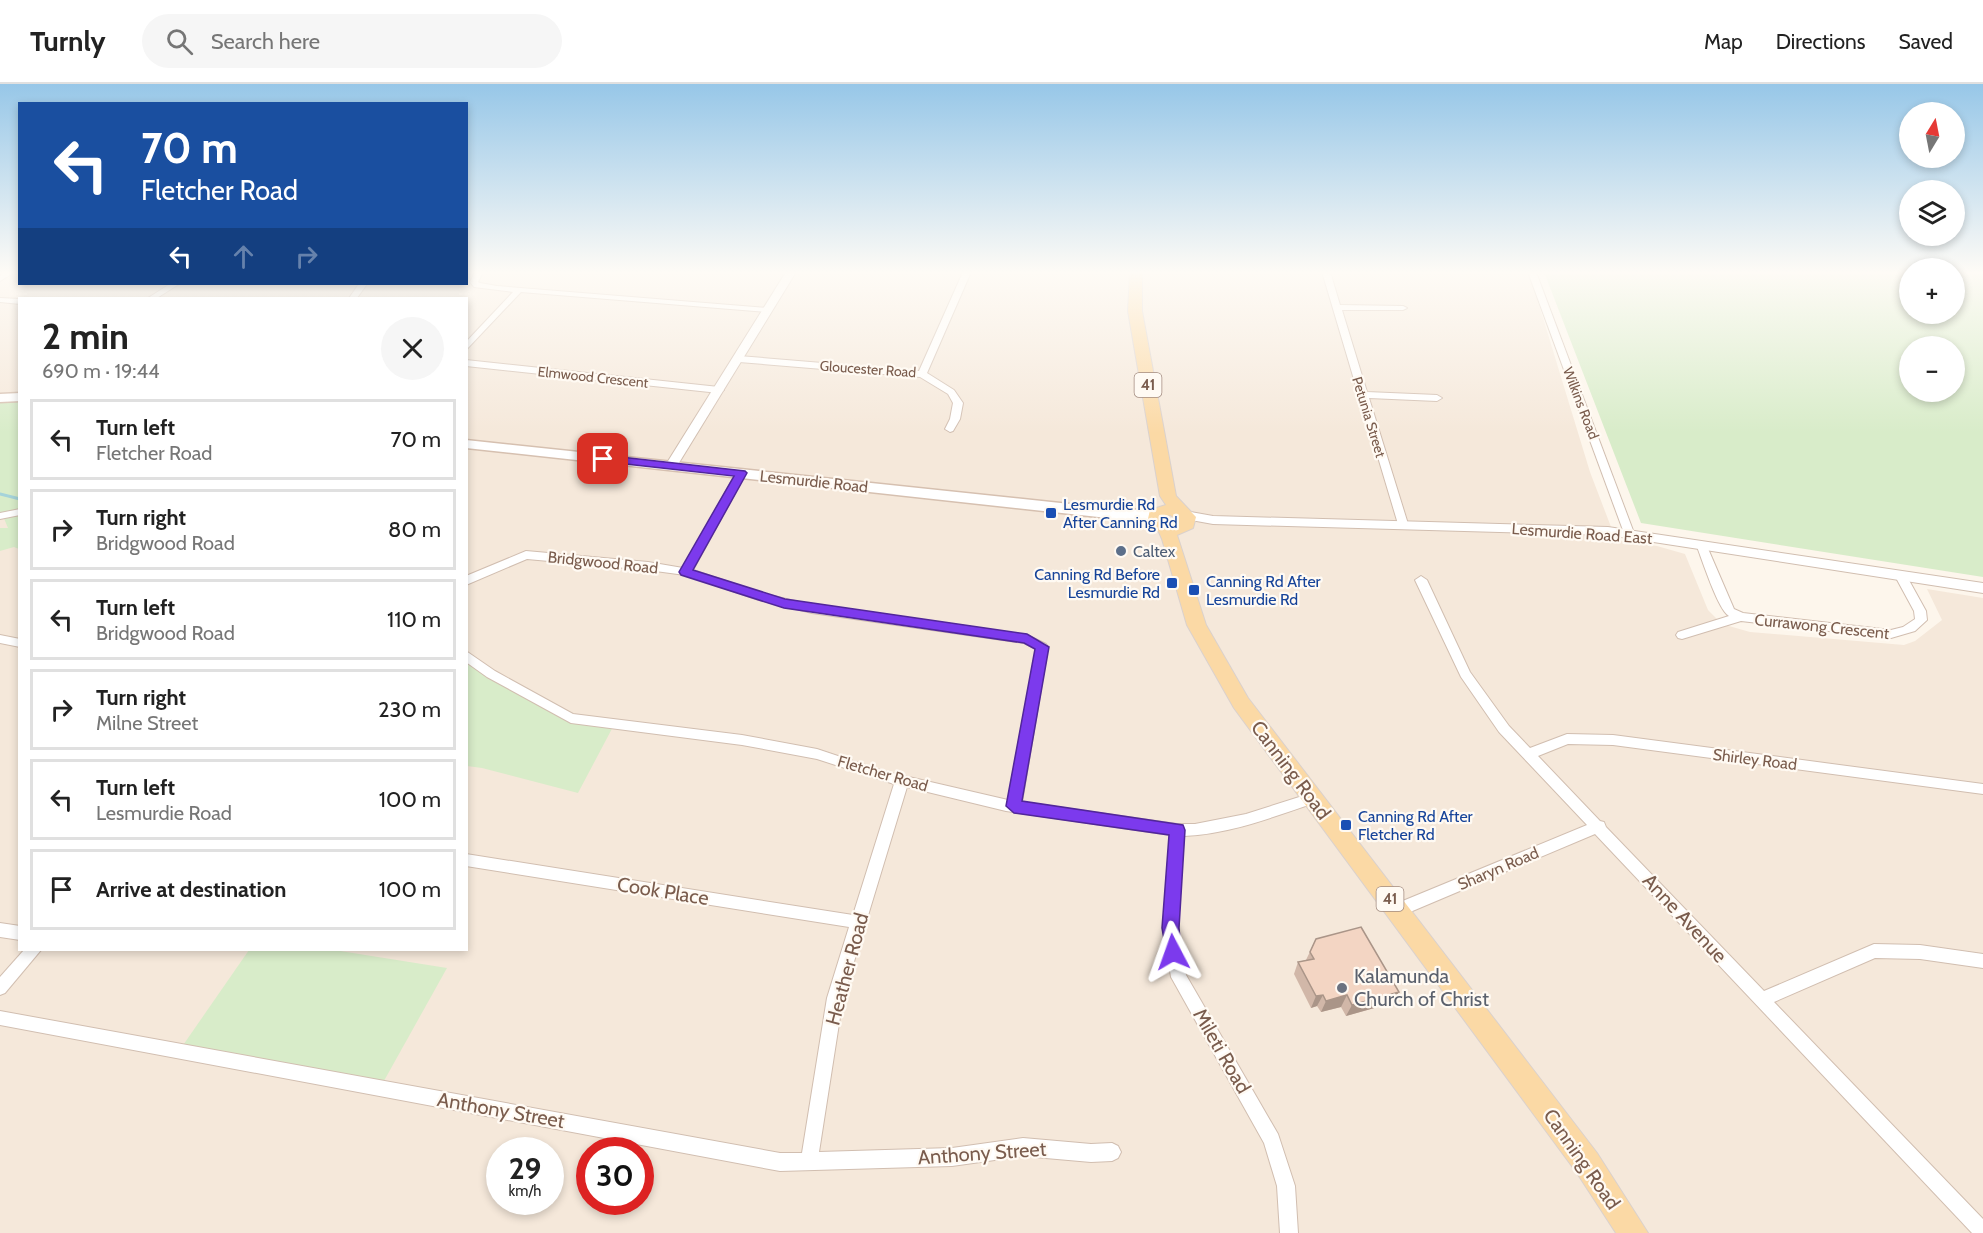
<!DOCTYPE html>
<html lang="en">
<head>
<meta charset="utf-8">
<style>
  body { margin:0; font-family:Cabin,sans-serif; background:#f6f6f6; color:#222; height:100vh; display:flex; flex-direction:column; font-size:22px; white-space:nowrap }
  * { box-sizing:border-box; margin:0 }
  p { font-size:20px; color:#767676 }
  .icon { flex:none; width:33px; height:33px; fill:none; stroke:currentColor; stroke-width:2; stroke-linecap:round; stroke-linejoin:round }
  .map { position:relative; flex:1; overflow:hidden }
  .sheet { position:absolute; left:18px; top:213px; width:450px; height:654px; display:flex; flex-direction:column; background:#fff; border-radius:0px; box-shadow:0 3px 9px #0003 }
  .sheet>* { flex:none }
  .hud { position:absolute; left:18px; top:18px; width:450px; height:183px; border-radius:0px; box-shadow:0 3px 9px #0003; background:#1a4fa0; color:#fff; overflow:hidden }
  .needle { width:39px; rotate:10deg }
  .fabs { position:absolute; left:1899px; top:18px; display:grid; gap:12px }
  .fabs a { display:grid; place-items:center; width:66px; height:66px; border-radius:50%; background:#fff; box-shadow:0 3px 9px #0003; font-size:30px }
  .speed { position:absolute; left:486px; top:1053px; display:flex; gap:12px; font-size:30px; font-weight:700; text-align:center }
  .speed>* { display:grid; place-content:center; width:78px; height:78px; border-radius:50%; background:#fff; box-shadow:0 3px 9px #0003; line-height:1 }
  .speed small { font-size:15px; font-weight:400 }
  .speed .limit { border:9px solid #d22; background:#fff; color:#111 }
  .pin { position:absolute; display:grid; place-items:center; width:51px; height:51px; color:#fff; margin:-26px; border-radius:12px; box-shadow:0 3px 9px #0006 }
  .me { position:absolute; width:66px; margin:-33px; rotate:356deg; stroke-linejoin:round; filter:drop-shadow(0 0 4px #0008) }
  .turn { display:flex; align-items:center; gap:21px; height:126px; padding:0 24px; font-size:27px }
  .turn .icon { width:78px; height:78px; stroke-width:2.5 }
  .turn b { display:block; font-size:42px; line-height:51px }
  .lanes { display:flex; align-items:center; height:57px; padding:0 24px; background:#0003; justify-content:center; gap:30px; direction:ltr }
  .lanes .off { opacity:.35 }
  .round { display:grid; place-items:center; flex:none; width:63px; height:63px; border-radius:32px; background:#f6f6f6 }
  .head { display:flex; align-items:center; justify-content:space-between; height:102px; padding:0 24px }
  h1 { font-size:36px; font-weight:800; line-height:45px }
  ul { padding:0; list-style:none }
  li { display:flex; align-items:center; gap:18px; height:81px; margin:0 12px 9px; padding:0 12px; border:3px solid #e0e0e0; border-radius:0px }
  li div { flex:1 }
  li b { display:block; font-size:22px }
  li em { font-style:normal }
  header { display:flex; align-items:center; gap:36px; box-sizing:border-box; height:84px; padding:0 30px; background:#fff; border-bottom:2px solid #e0e0e0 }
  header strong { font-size:28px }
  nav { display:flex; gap:33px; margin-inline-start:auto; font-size:21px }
  .search { width:420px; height:54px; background:#f6f6f6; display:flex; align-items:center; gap:15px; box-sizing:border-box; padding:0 21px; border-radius:33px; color:#767676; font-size:22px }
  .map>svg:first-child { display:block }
  .residential { fill:#f5e8da; fill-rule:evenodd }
  .green { fill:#d8ecc9; fill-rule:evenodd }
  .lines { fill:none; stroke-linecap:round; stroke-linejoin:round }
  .stream { stroke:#a5d3da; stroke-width:3 }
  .minor-casing { stroke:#d1beb0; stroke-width:2 }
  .tertiary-casing { stroke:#d1beb0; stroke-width:2 }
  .secondary-casing { stroke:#d6c0b0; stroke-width:3 }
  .primary-casing { stroke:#dad1cd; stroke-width:2 }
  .minor { fill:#fff; fill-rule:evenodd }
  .tertiary { fill:#fff; fill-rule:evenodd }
  .secondary { fill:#fff; fill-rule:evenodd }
  .primary { fill:#fbd9a5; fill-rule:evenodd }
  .wall { fill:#d1b7a8 }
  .shaded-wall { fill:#aa9588 }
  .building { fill:#f3d5c3; stroke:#aa9588; stroke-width:1.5 }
  .route { fill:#7c3aed; stroke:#51269a; stroke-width:1.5 }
  .transit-dot { fill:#1a4fb4; stroke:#fffaf3; stroke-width:2 }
  .service-dot { fill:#5c6f8a; stroke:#fffaf3; stroke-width:2 }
  .worship-dot { fill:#6b7280; stroke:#fffaf3; stroke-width:2 }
  .labels { text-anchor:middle; stroke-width:4.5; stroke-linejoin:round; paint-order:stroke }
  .far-street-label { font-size:14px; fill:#7a5c4d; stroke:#fffaf3 }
  .shield { fill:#fffaf3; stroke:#a28b7f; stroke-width:1.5 }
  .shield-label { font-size:15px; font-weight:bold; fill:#7a5c4d }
  .street-label { font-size:16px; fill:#7a5c4d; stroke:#fffaf3 }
  .transit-label { font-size:16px; fill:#164399; stroke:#fffaf3; text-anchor:start }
  .service-label { font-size:16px; fill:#4e5e75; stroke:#fffaf3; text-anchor:start }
  .near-street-label { font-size:20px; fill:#7a5c4d; stroke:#fffaf3 }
  .near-worship-label { font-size:20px; fill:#5b616d; stroke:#fffaf3; text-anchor:start }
</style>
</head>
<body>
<header>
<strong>Turnly</strong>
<div class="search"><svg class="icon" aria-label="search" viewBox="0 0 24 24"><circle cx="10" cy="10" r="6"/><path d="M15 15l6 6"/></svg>Search here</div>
<nav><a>Map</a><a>Directions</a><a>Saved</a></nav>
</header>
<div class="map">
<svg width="1983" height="1149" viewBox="0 0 1983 1149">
  <rect width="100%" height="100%" fill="#fdf6ec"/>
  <!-- residential -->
  <path class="residential" d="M0,188H19L20,200H466L467,188H1529L1590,388L1616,456L1657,462L1685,470L1708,526L1717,535L1729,542L1750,548L1904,561L1915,557L1942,536L1927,505L1983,514V1149H0ZM20,214H466V866H20ZM500,1066H550V1118H500ZM590,1066H640V1118H590Z"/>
  <!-- green -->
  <g class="green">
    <path d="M1544,188H1909L1910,230H1954L1955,188H1983V493L1641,439ZM1954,262V308H1910V262Z"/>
    <path d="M19,313V465L14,463L0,467V444H8L3,432H0V316Z"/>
    <path d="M466,571L571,634L615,639L578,709L482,684L467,682Z"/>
    <path d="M249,866H334L447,884L380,1004L179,967Z"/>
  </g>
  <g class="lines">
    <!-- stream -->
    <path class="stream" d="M0,410L20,415"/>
    <defs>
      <g id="minor">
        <path d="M5,188H15L0,197V192Z"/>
        <path d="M475,188H483L478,198L480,199L497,202L768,224L772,226L768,228L521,208L466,266V258L513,208L474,203L470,198Z"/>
        <path d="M963,188H971L927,289L954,306L963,319L960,335L953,347L950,348L945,345L950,335L953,319L948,310L920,293L739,278L735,275L739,272L919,287Z"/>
        <path d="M1528,188H1536L1634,449L1633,451L1629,452L1624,449Z"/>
        <path d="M1324,189L1331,191L1340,221L1403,222L1407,224L1403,226H1342L1367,308L1437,311L1442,314L1437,317L1369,314L1408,440L1407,442L1403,443L1398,440L1360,313L1356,311L1358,309L1323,191Z"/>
        <path d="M170,200H179L157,214H148Z"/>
        <path d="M359,200H367L357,214H349Z"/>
        <path d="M0,214L20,215V220L0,218Z"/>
        <path d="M466,276L719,303L724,306L719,309L466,282Z"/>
        <path d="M741,386L746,389L693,486L765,510L812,521L1027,551L1046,560L1048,563L1022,718L1177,740H1195L1246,730L1312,709L1317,710L1319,714L1317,718C1273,733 1230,750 1184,752L1177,844L1186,891L1278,1050L1295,1102L1298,1149H1280L1277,1102L1264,1059L1171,893L1163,844L1170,751L1006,727L907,703L843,914L819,1068L952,1064L1023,1054L1091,1060L1112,1059L1118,1062L1121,1068L1118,1074L1112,1077L1091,1078L1023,1072L952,1082L780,1087L0,941V927L780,1069H802L827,914L849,843L466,782V770L853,831L894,700L817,675L742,661L571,639L487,593L466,578V567L495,587L573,630L742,651L817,665L883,687L1008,716L1036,565L1024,559L812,529L759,516L685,491L648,486L527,475L466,501V492L526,467L648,478L683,484L736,389Z"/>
        <path d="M20,425V431L0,435V429Z"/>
        <path d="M1701,457L1706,460L1734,525L1743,529L1891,546L1903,543L1915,535L1914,527L1895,492L1901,488L1905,489L1926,527L1927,536L1915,547L1891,554L1741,537L1682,555L1678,554L1676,551L1678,548L1729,532C1718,526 1702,475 1696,460Z"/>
        <path d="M1421,492L1427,496L1470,588L1509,642L1530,664L1567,650L1613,651L1983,700V710L1613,661L1568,660L1538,672L1600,737L1604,738L1606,743L1764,907L1874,860L1920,861L1983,870V884L1920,875L1875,874L1774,918L1983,1135V1149H1972L1595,750L1403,831L1398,832L1393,831L1391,826L1393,821L1587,741L1499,648L1461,593L1415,496Z"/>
        <path d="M0,551L20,555V563L0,559Z"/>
        <path d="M0,839L20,842V856L0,853Z"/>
        <path d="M24,866H41L5,909L0,911V893Z"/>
      </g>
      <g id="tertiary">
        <path d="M786,188H796L677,382L675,385H667L665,382Z"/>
        <path d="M1185,427L1213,432L1608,443L1983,499V509L1608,451L1213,440L1180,434L1178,431Z"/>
      </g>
      <g id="secondary">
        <path d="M20,309V317L0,318V310Z"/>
        <path d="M466,356L1126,426L1156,425L1163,430L1156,435L1126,436L466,364Z"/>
      </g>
      <path id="primary" d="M1130,188H1142V227L1176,412L1196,433L1193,444L1177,451L1206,541L1248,614L1597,1069L1648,1149H1616L1577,1089L1234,624L1187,541L1162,455L1159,448L1147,439L1150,426L1166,421L1160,412L1128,227ZM1170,431L1178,436V438L1172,440L1165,437V433Z"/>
    </defs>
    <!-- minor casing -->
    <use href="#minor" class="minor-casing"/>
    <!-- tertiary casing -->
    <use href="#tertiary" class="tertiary-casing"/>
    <!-- secondary casing -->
    <use href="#secondary" class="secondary-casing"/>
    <!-- primary casing -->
    <use href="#primary" class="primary-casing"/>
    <!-- minor -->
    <use href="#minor" class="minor"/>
    <!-- tertiary -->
    <use href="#tertiary" class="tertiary"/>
    <!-- secondary -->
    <use href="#secondary" class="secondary"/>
    <!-- primary -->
    <use href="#primary" class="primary"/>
  </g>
  <!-- wall -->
  <path class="wall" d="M1316,855L1392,919L1346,932L1341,923L1321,928L1317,922L1311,924L1294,890L1298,878L1306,876Z"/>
  <!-- shaded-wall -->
  <g class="shaded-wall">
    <path d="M1399,908L1392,919L1346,932L1352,921Z"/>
    <path d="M1323,911L1317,922L1311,924L1316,912Z"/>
    <path d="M1347,911L1341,923L1321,928L1326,917Z"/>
  </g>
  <!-- building -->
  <path class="building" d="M1361,843L1399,908L1352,921L1347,911L1326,917L1323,911L1316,912L1298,878L1314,875L1310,868L1316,855Z"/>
  <!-- sky -->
  <linearGradient id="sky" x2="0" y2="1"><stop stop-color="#97c7e8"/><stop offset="0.54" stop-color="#fefbf6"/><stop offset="1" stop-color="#fefbf6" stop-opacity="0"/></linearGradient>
  <rect width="1983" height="349" fill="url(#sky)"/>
  <!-- route -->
  <path class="route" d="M603,371L745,387L747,389L693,486L785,515L1027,550L1049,563L1022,717L1183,741L1185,746L1179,844L1181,868L1179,873L1173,875L1167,873L1162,844L1169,751L1014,729L1006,722L1035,565L1024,559L784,524L681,491L679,488L734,392L599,377V372Z"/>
  <!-- markers -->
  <g class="transit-dot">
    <rect x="1045" y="423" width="12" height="12" rx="3"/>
    <rect x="1166" y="493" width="12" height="12" rx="3"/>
    <rect x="1188" y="500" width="12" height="12" rx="3"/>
    <rect x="1340" y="735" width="12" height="12" rx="3"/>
  </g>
  <circle class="service-dot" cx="1121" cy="467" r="6"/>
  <circle class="worship-dot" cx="1342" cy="904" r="6"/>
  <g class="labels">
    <!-- far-street labels -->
    <g class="far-street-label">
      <text transform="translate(868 285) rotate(4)" y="5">Gloucester Road</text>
      <text transform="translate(593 293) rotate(6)" y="5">Elmwood Crescent</text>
      <text transform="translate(1581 319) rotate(69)" y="5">Wilkins Road</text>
      <text transform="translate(1369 333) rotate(73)" y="5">Petunia Street</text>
    </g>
    <!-- shield labels -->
    <g class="shield">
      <rect x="1134.5" y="289" width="27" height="24" rx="4.5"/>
      <rect x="1376.5" y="803" width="27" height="24" rx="4.5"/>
    </g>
    <g class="shield-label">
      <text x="1148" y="306">41</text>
      <text x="1390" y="820">41</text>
    </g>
    <!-- street labels -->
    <g class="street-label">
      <text transform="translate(814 397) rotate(6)" y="6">Lesmurdie Road</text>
      <text transform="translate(1582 449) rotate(4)" y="6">Lesmurdie Road East</text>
      <text transform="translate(603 478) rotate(6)" y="6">Bridgwood Road</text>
      <text transform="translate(1822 542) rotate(6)" y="6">Currawong Crescent</text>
      <text transform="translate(1755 675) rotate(7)" y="6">Shirley Road</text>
      <text transform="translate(883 689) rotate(16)" y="6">Fletcher Road</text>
      <text transform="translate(1498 784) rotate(-23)" y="6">Sharyn Road</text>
    </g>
    <!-- transit labels -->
    <g class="transit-label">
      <text x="1063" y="426">Lesmurdie Rd<tspan x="1063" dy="18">After Canning Rd</tspan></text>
      <text x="1160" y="496" text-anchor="end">Canning Rd Before<tspan x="1160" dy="18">Lesmurdie Rd</tspan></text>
      <text x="1206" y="503">Canning Rd After<tspan x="1206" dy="18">Lesmurdie Rd</tspan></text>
      <text x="1358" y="738">Canning Rd After<tspan x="1358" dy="18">Fletcher Rd</tspan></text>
    </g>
    <!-- service labels -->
    <g class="service-label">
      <text x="1133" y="473">Caltex</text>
    </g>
    <!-- near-street labels -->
    <g class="near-street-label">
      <text transform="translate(1291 686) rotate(53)" y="7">Canning Road</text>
      <text transform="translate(663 807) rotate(9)" y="7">Cook Place</text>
      <text transform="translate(1685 834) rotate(47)" y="7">Anne Avenue</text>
      <text transform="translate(847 885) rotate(-75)" y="7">Heather Road</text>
      <text transform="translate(1222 967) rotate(60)" y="7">Mileti Road</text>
      <text transform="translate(501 1026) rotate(10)" y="7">Anthony Street</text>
      <text transform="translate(982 1069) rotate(-4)" y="7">Anthony Street</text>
      <text transform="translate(1582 1075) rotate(55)" y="7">Canning Road</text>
    </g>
    <!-- near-worship labels -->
    <g class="near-worship-label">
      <text x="1354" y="899">Kalamunda<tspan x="1354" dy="23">Church of Christ</tspan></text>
    </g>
  </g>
</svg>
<div class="fabs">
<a><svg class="needle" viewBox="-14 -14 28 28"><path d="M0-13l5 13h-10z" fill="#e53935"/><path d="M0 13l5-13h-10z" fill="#767676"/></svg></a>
<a><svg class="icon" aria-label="layers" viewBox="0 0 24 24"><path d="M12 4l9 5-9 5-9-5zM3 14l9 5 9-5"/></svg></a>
<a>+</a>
<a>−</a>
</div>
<div class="speed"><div>29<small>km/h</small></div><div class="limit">30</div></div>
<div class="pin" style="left:603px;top:375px;background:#d93025"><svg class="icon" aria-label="arrive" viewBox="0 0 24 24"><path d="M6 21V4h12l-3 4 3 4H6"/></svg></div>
<svg class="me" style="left:1173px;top:868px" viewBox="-20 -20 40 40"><path d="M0-17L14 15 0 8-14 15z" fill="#7c3aed" stroke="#fff" stroke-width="4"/></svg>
<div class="hud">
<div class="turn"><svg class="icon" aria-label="left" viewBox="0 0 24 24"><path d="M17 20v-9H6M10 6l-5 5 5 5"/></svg><div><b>70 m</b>Fletcher Road</div></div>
<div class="lanes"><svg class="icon" aria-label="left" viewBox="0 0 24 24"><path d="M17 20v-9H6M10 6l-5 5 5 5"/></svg><svg class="icon off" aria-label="ahead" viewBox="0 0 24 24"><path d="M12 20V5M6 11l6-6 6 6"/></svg><svg class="icon off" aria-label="right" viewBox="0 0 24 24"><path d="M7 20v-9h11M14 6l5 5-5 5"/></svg></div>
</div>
<section class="sheet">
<div class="head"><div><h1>2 min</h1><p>690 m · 19:44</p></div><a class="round"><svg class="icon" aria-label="close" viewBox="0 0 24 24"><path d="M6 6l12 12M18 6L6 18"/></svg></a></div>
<ul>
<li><svg class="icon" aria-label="left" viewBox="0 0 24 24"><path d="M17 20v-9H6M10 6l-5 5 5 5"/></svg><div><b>Turn left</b><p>Fletcher Road</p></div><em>70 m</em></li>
<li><svg class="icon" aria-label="right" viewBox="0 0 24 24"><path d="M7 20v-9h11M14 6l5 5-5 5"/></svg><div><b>Turn right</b><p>Bridgwood Road</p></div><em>80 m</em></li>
<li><svg class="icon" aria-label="left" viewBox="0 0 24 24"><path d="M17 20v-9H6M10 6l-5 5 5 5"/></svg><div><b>Turn left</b><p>Bridgwood Road</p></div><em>110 m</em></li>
<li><svg class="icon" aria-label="right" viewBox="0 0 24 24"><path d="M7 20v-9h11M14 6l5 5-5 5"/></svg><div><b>Turn right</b><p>Milne Street</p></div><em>230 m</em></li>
<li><svg class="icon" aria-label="left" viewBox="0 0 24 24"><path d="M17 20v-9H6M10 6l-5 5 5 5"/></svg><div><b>Turn left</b><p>Lesmurdie Road</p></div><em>100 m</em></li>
<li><svg class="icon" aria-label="arrive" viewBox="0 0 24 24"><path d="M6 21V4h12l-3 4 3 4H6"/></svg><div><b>Arrive at destination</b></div><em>100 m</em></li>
</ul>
</section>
</div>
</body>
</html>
